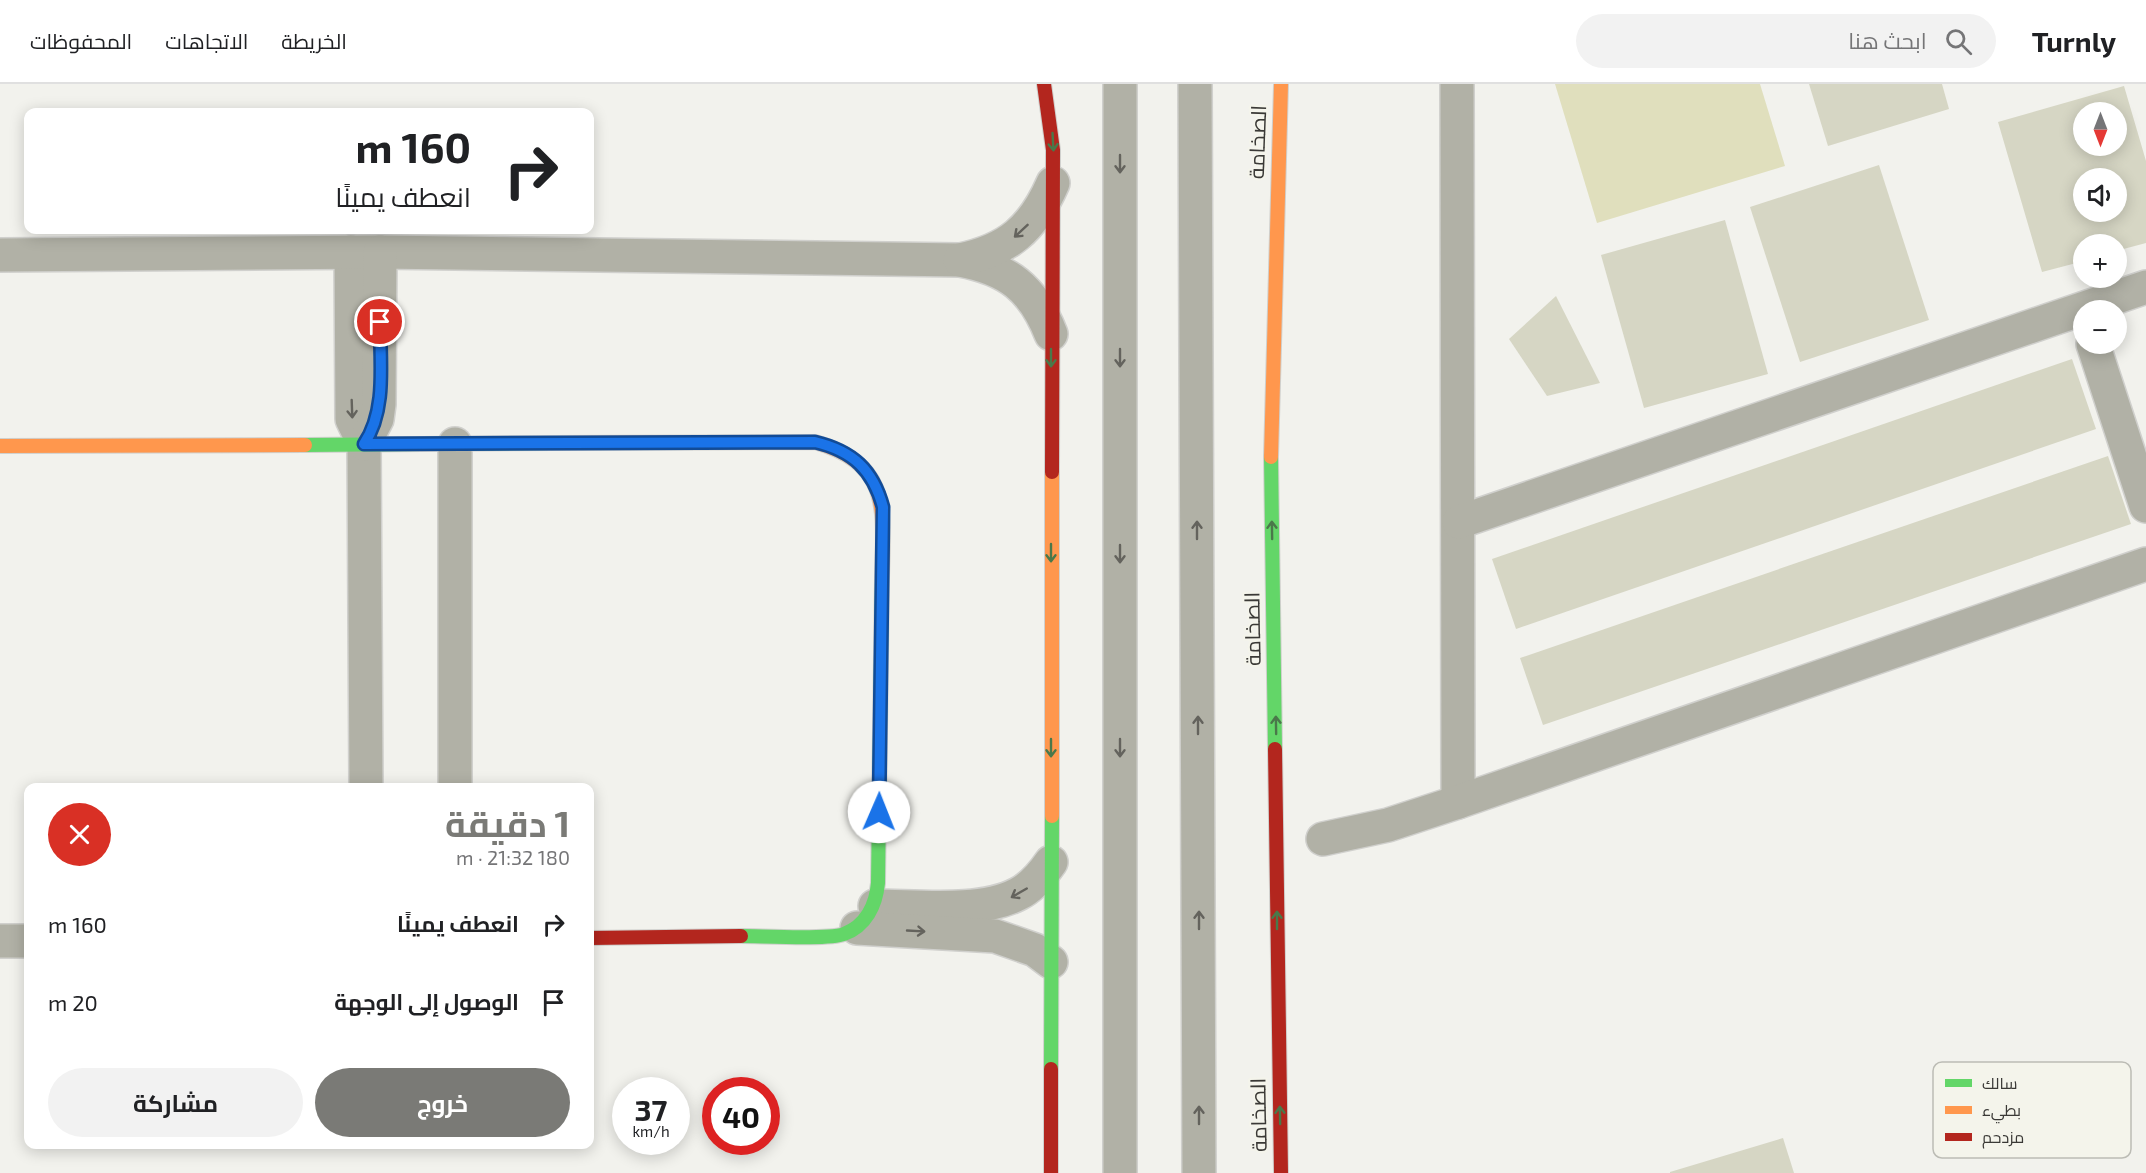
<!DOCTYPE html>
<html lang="ar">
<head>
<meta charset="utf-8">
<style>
  body { margin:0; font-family:"Exo 2",Cairo,sans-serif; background:#f2f2f2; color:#202124; direction:rtl; height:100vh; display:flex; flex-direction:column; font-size:22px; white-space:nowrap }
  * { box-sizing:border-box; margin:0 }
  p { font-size:20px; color:#757577 }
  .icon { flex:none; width:33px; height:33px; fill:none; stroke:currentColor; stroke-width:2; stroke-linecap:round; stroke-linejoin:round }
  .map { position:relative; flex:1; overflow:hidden; direction:ltr }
  .sheet { position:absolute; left:24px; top:699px; width:570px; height:366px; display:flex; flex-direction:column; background:#fff; border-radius:12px; box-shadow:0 3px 15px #0003; direction:rtl }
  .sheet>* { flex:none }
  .top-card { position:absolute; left:24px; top:24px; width:570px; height:126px; border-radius:12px; box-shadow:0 3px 15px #0003; direction:rtl; background:#fff; color:#202124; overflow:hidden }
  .needle { width:39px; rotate:180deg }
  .controls { position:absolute; left:2073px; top:18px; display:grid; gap:12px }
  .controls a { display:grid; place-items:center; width:54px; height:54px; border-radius:50%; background:#fff; box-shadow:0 3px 15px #0003; font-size:30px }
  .speed { position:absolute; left:612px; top:993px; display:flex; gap:12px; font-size:30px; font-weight:700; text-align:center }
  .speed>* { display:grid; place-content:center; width:78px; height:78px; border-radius:50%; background:#fff; box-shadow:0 3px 15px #0003; line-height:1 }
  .speed small { font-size:15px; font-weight:400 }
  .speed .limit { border:9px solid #d22; background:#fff; color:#111 }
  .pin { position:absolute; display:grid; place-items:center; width:51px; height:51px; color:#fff; margin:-26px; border:3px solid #fff; border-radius:50%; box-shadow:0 2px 6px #0007 }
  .me { position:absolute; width:66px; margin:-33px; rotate:1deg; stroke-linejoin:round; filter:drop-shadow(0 0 4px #0008) }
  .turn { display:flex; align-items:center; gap:21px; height:126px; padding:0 24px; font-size:27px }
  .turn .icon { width:78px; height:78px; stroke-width:2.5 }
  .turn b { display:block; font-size:42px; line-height:51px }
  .round { display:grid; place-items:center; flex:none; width:63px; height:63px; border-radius:32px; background:#f2f2f2 }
  .overview { display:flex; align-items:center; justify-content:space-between; height:102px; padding:0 24px }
  h1 { font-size:36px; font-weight:700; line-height:45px; color:#7a7a76 }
  .action { display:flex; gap:12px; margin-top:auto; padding:12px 24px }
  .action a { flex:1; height:69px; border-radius:36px; background:#7a7a76; color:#fff; font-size:24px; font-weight:700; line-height:69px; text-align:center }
  .action a+a { background:#f2f2f2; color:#202124 }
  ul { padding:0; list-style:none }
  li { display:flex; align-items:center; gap:18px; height:78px; padding:0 24px }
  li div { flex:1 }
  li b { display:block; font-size:22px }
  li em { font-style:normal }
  header { display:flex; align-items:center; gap:36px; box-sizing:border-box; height:84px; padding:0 30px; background:#fff; border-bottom:2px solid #e0e0e0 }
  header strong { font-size:28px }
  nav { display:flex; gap:33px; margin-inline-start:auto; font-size:21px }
  .search { width:420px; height:54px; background:#f2f2f2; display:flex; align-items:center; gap:15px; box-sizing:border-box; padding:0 21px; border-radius:33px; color:#757577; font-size:22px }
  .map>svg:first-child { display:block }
  .green { fill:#e0dfbd }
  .building { fill:#d6d6c4; fill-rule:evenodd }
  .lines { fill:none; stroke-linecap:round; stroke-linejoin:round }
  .street-casing { stroke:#d0d0cd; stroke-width:36 }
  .fast-casing { stroke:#d0d0cd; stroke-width:16 }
  .slow-casing { stroke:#d0d0cd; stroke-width:16 }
  .jam-casing { stroke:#d0d0cd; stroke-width:16 }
  .street { stroke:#b1b1a6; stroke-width:33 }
  .fast { stroke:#63d668; stroke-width:14 }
  .slow { stroke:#ff974d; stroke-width:14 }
  .jam { stroke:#b3261e; stroke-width:14 }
  .oneway { stroke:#4a784a }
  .oneway2 { stroke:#64635d }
  .route-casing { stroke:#114b97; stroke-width:15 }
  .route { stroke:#1a73e8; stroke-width:10 }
  .labels { text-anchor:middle; stroke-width:4.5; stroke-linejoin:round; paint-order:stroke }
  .street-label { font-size:21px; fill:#3a3936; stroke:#f4f4eb }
  .key { fill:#f4f4eb; stroke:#bcbcb5; stroke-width:1.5 }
  .key-label { font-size:16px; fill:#3a3936 }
</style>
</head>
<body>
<header>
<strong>Turnly</strong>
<div class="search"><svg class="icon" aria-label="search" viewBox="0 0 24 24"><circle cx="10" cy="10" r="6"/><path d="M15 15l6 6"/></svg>ابحث هنا</div>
<nav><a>الخريطة</a><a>الاتجاهات</a><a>المحفوظات</a></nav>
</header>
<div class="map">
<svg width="2146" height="1089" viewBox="0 0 2146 1089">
  <rect width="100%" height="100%" fill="#f2f2ed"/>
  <!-- green -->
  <path class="green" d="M1555,0H1760L1785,82L1597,139Z"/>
  <!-- building -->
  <g class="building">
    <path d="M1809,0H1942L1949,25L1828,62Z"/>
    <path d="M2124,2L2146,77V159L2116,167V160H2084V177L2042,188L1998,38ZM2084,28H2116V62H2084ZM2084,94H2116V128H2084Z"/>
    <path d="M1879,81L1929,236L1800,278L1750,123Z"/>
    <path d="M1725,136L1768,290L1644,324L1601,171Z"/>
    <path d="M1556,212L1600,299L1547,312L1509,255Z"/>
    <path d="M2072,275L2096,345L1516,545L1492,475Z"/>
    <path d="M2108,372L2131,440L1543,641L1520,574Z"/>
    <path d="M1783,1054L1794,1089H1670V1088Z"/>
  </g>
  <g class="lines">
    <defs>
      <g id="street">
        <path d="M1120,0V1089"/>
        <path d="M1195,0L1199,1089"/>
        <path d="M1457,0L1458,718"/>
        <path d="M351,168L352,335L364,360L366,704"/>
        <path d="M0,171L380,168L960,176C1008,185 1033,204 1051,250"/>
        <path d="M960,176C1008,166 1033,145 1053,99"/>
        <path d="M2093,260L2146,422"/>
        <path d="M364,360L377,335L379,320L380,168"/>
        <path d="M1459,438L2146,203"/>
        <path d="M455,704V360"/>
        <path d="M1323,755L1388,741L1458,718L2146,480"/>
        <path d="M875,822C917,822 980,830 1018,810C1032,803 1042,791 1051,778"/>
        <path d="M857,844L995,852L1035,866L1051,878"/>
        <path d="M0,857H28"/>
      </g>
      <g id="fast">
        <path d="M305,361L553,359"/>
        <path d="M1271,373L1275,665"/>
        <path d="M741,852C762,852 828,856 844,850C866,842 876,821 878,799L882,495"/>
        <path d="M1051,985L1052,732"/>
      </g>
      <g id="slow">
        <path d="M553,359L815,358C893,380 883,429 882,495"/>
        <path d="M0,362L305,361"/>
        <path d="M1271,373L1281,0"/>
        <path d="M1052,732V388"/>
      </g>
      <g id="jam">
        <path d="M1044,0L1053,66L1052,388"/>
        <path d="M1275,665L1281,1089"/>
        <path d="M590,854L741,852"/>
        <path d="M1051,1089V985"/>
      </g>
    </defs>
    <!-- street casing -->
    <use href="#street" class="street-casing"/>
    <!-- fast casing -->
    <use href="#fast" class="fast-casing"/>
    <!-- slow casing -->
    <use href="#slow" class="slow-casing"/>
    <!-- jam casing -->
    <use href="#jam" class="jam-casing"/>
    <!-- street -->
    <use href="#street" class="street"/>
    <!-- fast -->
    <use href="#fast" class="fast"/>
    <!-- slow -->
    <use href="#slow" class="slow"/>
    <!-- jam -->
    <use href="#jam" class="jam"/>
  </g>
  <!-- one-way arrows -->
  <defs><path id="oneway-shaft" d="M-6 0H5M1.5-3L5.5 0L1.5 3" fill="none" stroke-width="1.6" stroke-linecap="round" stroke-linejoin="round" transform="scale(1.5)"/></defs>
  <g class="oneway">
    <use href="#oneway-shaft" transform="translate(1053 58) rotate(87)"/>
    <use href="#oneway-shaft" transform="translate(1051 274) rotate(90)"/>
    <use href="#oneway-shaft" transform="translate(1272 446) rotate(-91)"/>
    <use href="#oneway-shaft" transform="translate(1051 469) rotate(90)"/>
    <use href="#oneway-shaft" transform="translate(1276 641) rotate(-91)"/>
    <use href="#oneway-shaft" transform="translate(1051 664) rotate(90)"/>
    <use href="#oneway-shaft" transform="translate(1277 836) rotate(-90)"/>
    <use href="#oneway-shaft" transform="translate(1280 1031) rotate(-91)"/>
  </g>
  <g class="oneway2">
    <use href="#oneway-shaft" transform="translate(1120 80) rotate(90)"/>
    <use href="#oneway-shaft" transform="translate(1021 147) rotate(137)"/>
    <use href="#oneway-shaft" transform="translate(1120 274) rotate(90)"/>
    <use href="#oneway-shaft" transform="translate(352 325) rotate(88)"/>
    <use href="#oneway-shaft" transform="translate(1197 446) rotate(-90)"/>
    <use href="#oneway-shaft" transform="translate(1120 470) rotate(90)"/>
    <use href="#oneway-shaft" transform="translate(1198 641) rotate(-90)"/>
    <use href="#oneway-shaft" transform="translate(1120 664) rotate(90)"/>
    <use href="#oneway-shaft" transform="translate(1019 809) rotate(150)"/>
    <use href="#oneway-shaft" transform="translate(1199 836) rotate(-90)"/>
    <use href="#oneway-shaft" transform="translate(916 847) rotate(3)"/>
    <use href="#oneway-shaft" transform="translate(1199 1031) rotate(-90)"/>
  </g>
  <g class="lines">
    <defs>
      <path id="route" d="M380,238C380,278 387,326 364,360L815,358C853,367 873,386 883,423L879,728"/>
    </defs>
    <!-- route casing -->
    <use href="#route" class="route-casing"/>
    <!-- route -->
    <use href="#route" class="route"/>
  </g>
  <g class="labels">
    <!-- street labels -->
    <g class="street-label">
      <text transform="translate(1258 58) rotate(-88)" y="7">الصخامة</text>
      <text transform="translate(1253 545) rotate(-91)" y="7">الصخامة</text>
      <text transform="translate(1259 1031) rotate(-91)" y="7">الصخامة</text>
    </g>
  </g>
  <!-- legend -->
  <rect x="1933" y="978" width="198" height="96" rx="9" class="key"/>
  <rect x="1945" y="995" width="27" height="8" fill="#63d668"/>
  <rect x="1945" y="1022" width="27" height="8" fill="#ff974d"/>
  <rect x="1945" y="1049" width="27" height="8" fill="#b3261e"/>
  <g class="key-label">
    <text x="1982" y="1005">سالك</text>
    <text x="1982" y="1032">بطيء</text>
    <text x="1982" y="1059">مزدحم</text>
  </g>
</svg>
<div class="controls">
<a><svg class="needle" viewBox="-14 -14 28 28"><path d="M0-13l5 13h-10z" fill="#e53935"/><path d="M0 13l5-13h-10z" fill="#757577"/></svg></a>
<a><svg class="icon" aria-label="sound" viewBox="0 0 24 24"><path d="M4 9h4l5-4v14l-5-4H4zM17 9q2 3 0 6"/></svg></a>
<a>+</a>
<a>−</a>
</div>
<div class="speed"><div>37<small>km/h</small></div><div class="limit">40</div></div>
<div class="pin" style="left:380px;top:238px;background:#d93025"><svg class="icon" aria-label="arrive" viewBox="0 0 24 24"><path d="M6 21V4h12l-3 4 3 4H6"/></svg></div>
<svg class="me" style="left:879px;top:728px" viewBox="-20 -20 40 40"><circle r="19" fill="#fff"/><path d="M0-13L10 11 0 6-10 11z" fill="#1a73e8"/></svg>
<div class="top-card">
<div class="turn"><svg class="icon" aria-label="right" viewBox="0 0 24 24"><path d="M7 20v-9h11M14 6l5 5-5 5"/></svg><div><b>160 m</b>انعطف يمينًا</div></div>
</div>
<section class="sheet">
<div class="overview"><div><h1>1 دقيقة</h1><p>180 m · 21:32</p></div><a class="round" style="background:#d93025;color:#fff"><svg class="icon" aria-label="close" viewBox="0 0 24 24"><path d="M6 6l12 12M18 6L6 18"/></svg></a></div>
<ul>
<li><svg class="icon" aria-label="right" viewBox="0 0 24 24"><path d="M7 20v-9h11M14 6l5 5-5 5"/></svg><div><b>انعطف يمينًا</b></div><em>160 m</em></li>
<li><svg class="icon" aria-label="arrive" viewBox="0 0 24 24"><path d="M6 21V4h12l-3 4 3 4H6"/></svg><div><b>الوصول إلى الوجهة</b></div><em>20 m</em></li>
</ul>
<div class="action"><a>خروج</a><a>مشاركة</a></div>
</section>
</div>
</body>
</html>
